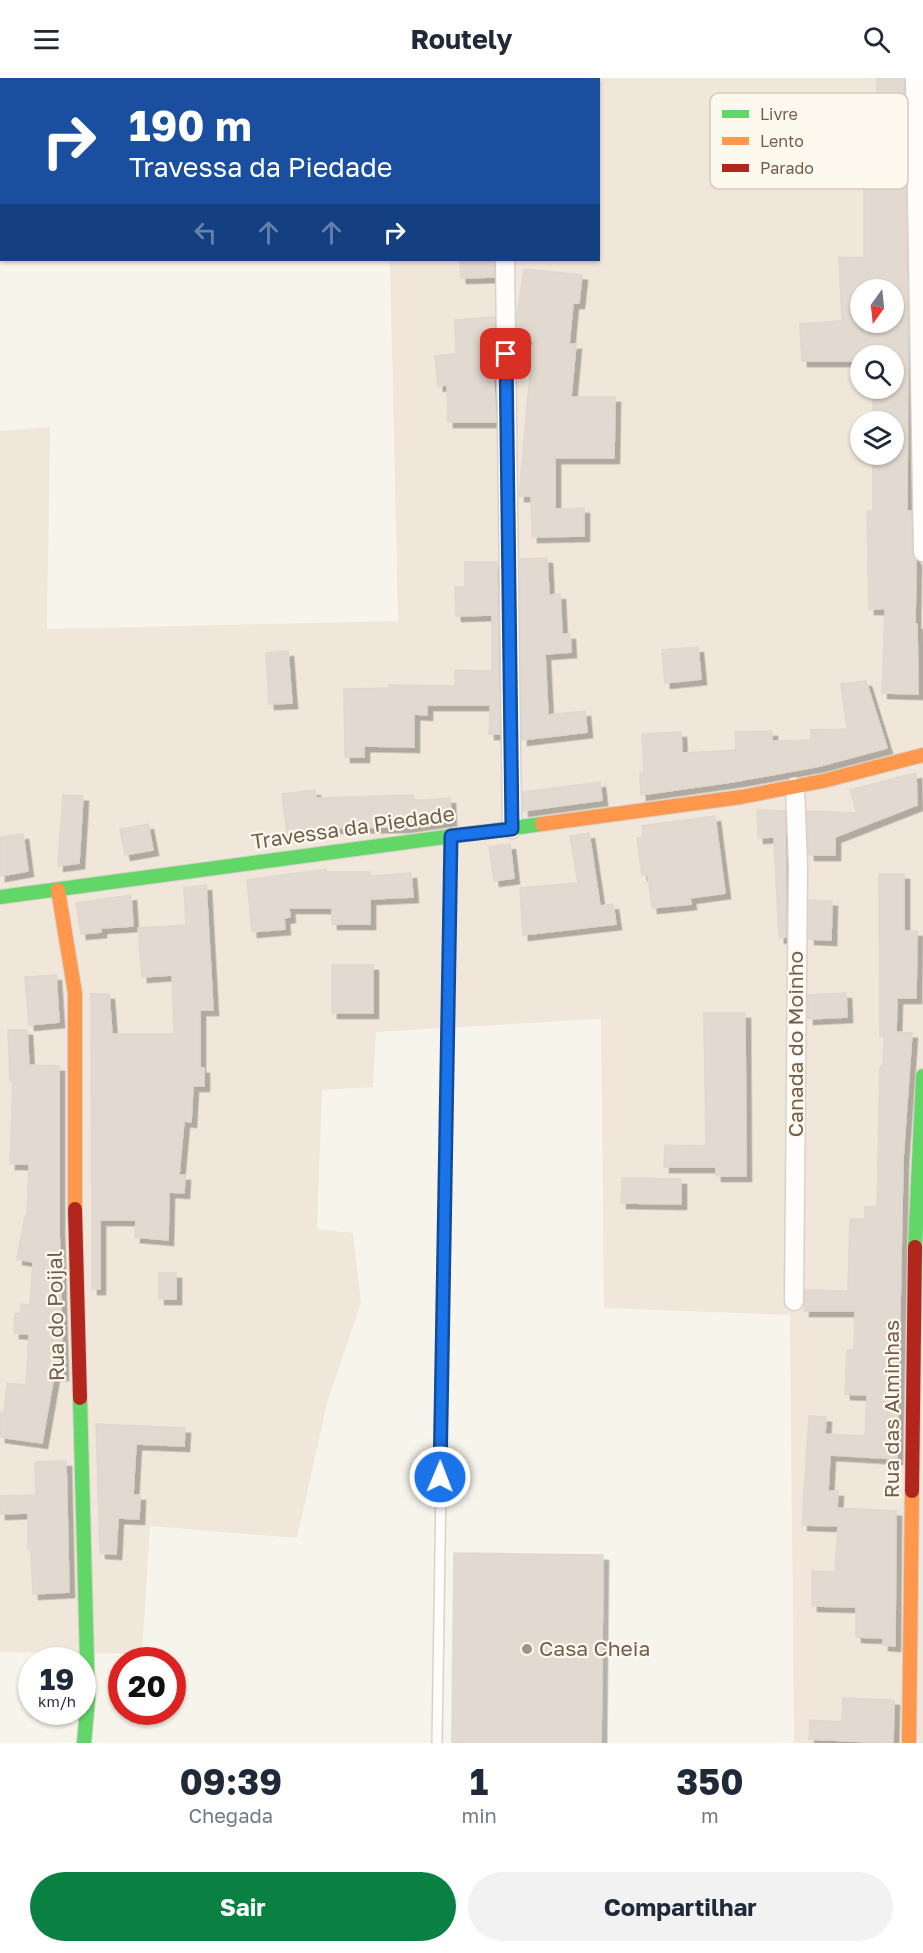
<!DOCTYPE html>
<html lang="pt">
<head>
<meta charset="utf-8">
<style>
  body { margin:0; font-family:"Golos Text",sans-serif; background:#f2f2f3; color:#1f2937; height:100vh; display:flex; flex-direction:column; font-size:22px; white-space:nowrap }
  * { box-sizing:border-box; margin:0 }
  p { font-size:20px; color:#747a83 }
  .icon { flex:none; width:33px; height:33px; fill:none; stroke:currentColor; stroke-width:2; stroke-linecap:round; stroke-linejoin:round }
  .map { position:relative; height:1665px; overflow:hidden }
  .panel { display:flex; flex-direction:column; background:#fff; flex:1 }
  .panel>* { flex:none }
  .hud { position:absolute; left:0px; top:0px; width:600px; height:183px; box-shadow:0 2px 4px #0004; background:#1a4fa0; color:#fff; overflow:hidden }
  .needle { width:39px; rotate:195deg }
  .buttons { position:absolute; left:850px; top:201px; display:grid; gap:12px }
  .buttons a { display:grid; place-items:center; width:54px; height:54px; border-radius:50%; background:#fff; box-shadow:0 2px 4px #0004; font-size:30px }
  .speed { position:absolute; left:18px; top:1569px; display:flex; gap:12px; font-size:30px; font-weight:700; text-align:center }
  .speed>* { display:grid; place-content:center; width:78px; height:78px; border-radius:50%; background:#fff; box-shadow:0 2px 4px #0004; line-height:1 }
  .speed small { font-size:15px; font-weight:400 }
  .speed .limit { border:9px solid #d22; background:#fff; color:#111 }
  .pin { position:absolute; display:grid; place-items:center; width:51px; height:51px; color:#fff; margin:-26px; border-radius:12px; box-shadow:0 3px 9px #0006 }
  .me { position:absolute; width:66px; margin:-33px; rotate:1deg; stroke-linejoin:round; filter:drop-shadow(0 0 4px #0008) }
  .turn { display:flex; align-items:center; gap:21px; height:126px; padding:0 30px; font-size:27px }
  .turn .icon { width:78px; height:78px; stroke-width:2.5 }
  .turn b { display:block; font-size:42px; line-height:51px }
  .lanes { display:flex; align-items:center; height:57px; padding:0 30px; background:#0003; justify-content:center; gap:30px; direction:ltr }
  .lanes .off { opacity:.35 }
  .eta { display:flex; justify-content:space-evenly; align-items:center; height:102px; text-align:center }
  .eta b { font-size:36px; font-weight:700; line-height:42px }
  .action { display:flex; gap:12px; margin-top:auto; padding:12px 30px }
  .action a { flex:1; height:69px; border-radius:36px; background:#0b8043; color:#fff; font-size:24px; font-weight:700; line-height:69px; text-align:center }
  .action a+a { background:#f2f2f3; color:#1f2937 }
  header { display:flex; justify-content:space-between; align-items:center; height:78px; padding:0 30px; background:#fff; font-size:27px; font-weight:700 }
  .map>svg:first-child { display:block }
  .residential { fill:#f0e7da; fill-rule:evenodd }
  .building { fill:#e2dad1; stroke:#e0d7ce; stroke-width:1.5; fill-rule:evenodd; filter:url(#shadow) }
  .lines { fill:none; stroke-linecap:round; stroke-linejoin:round }
  .lane-casing { stroke:#d7d1ca; stroke-width:12 }
  .street-casing { stroke:#d7d1ca; stroke-width:21 }
  .fast-casing { stroke:#d7d1ca; stroke-width:16 }
  .slow-casing { stroke:#d7d1ca; stroke-width:16 }
  .jam-casing { stroke:#d7d1ca; stroke-width:16 }
  .lane { stroke:#fefdfc; stroke-width:9 }
  .street { stroke:#fefdfc; stroke-width:18 }
  .fast { stroke:#63d668; stroke-width:14 }
  .slow { stroke:#ff974d; stroke-width:14 }
  .jam { stroke:#b3261e; stroke-width:14 }
  .route-casing { stroke:#114b97; stroke-width:15 }
  .route { stroke:#1a73e8; stroke-width:10 }
  .poi-dot { fill:#a29284; stroke:#fef9ee; stroke-width:2 }
  .labels { text-anchor:middle; stroke-width:4.5; stroke-linejoin:round; paint-order:stroke }
  .street-label { font-size:21px; fill:#755d4c; stroke:#fef9ee }
  .poi-label { font-size:21px; fill:#755d4c; stroke:#fef9ee; text-anchor:start }
  .key { fill:#fef9ee; stroke:#d5cabd; stroke-width:1.5 }
  .key-label { font-size:16px; fill:#755d4c }
</style>
</head>
<body>
<header><svg class="icon" aria-label="menu" viewBox="0 0 24 24"><path d="M4 6h16M4 12h16M4 18h16"/></svg>Routely<svg class="icon" aria-label="search" viewBox="0 0 24 24"><circle cx="10" cy="10" r="6"/><path d="M15 15l6 6"/></svg></header>
<div class="map">
<svg width="923" height="1665" viewBox="0 0 923 1665">
  <defs>
    <filter id="shadow"><feDropShadow dx="5.5" dy="5.5" stdDeviation="0" flood-color="#0004"/></filter>
  </defs>
  <rect width="100%" height="100%" fill="#f7f4ec"/>
  <!-- residential -->
  <path class="residential" d="M386,0H923V1665H794L790,1237L604,1230L601,941L376,954L373,1009L322,1012L317,1151L353,1155L361,1225L327,1325L297,1460L150,1448L142,1576L0,1574V353L50,349L47,551L398,543L390,182H598V2ZM861,212H894V244H861ZM861,278H894V310H861ZM861,344H894V376H861Z"/>
  <!-- building -->
  <g class="building">
    <path d="M877,0H904L908,243L907,433H911L912,474L916,483L915,546H917L918,616L882,615L885,531H869L867,433H873V376H894V344H873V310H894V278H861V283H802L800,246L842,243L839,179L864,180V108H884V61H865V32H877ZM861,212H894V244H861Z"/>
    <path d="M460,182H494V199L461,200Z"/>
    <path d="M524,191L582,197L579,225H573L569,266H576L571,319H615L614,380H555V431L584,430V458L532,459L531,418H519L533,263L517,261V238Z"/>
    <path d="M494,239L495,259L491,258L496,344H448L447,307L438,308L435,278L456,276L455,242Z"/>
    <path d="M547,480L549,517L560,516L562,556H570L571,574L545,576L548,637L585,633L587,654L522,662L520,481Z"/>
    <path d="M465,484H497L500,656H489L490,627H427V637L414,636V669L364,668V679H345L344,611L389,610V607L455,608V592L492,593V537L456,538L455,509H465Z"/>
    <path d="M698,569L701,601L665,605L662,572Z"/>
    <path d="M288,573L292,625L269,626L266,575Z"/>
    <path d="M866,603L887,670L820,688L738,703L641,717L640,695H644L642,656L681,654L682,675L736,672L735,654L772,653V663L811,662V652L847,651L841,606Z"/>
    <path d="M916,695L917,727L835,759V777H809L807,733L857,735L850,712Z"/>
    <path d="M600,704L602,722L523,733V714Z"/>
    <path d="M315,712L316,720L413,717V723L450,720L451,742L404,749L319,750L287,756L282,716Z"/>
    <path d="M63,717L83,718L79,785L58,788Z"/>
    <path d="M757,732L785,733L786,859L779,860L774,759L758,760Z"/>
    <path d="M715,738L725,815L690,820L691,826L652,830L648,797H642L637,760L643,759L642,748Z"/>
    <path d="M148,746L153,772L125,777L120,751Z"/>
    <path d="M589,755L600,828L613,826L616,846L523,857L520,810L578,805L570,758Z"/>
    <path d="M23,756L28,793L0,798V759Z"/>
    <path d="M510,766L514,800L494,803L489,769Z"/>
    <path d="M326,791V794H370V798L411,795L413,819L370,821V846H332V830H289L290,839L284,840L285,851L252,854L247,802Z"/>
    <path d="M879,796H904V853H917L916,920H897L896,954L912,955L903,1081L897,1381L830,1377L828,1413H838L837,1430L896,1433L895,1568L883,1567V1560L856,1559V1529L812,1528V1493L835,1494L838,1448L802,1447L809,1338L826,1339L825,1356L865,1358L867,1317L845,1316L847,1272H854L855,1233H804L805,1212L848,1213L850,1141H865V1129H877L880,989H883L884,958H880Z"/>
    <path d="M206,807L213,932H200V990H204V1008H193L191,1044L184,1043L179,1097H185L184,1115L169,1114L168,1162L135,1159L136,1142H100V1211H92L91,916H109L112,956H174L172,897L142,899L138,850L186,847L184,810Z"/>
    <path d="M131,817L133,848L101,850V854L81,856L76,825Z"/>
    <path d="M809,822L832,823L831,862L809,861Z"/>
    <rect x="332" y="887" width="41" height="48"/>
    <path d="M56,897L59,944L29,947L25,899Z"/>
    <path d="M846,915L847,939L808,941V917Z"/>
    <path d="M704,935H745L746,1098H716V1089H664L665,1067L706,1068Z"/>
    <path d="M8,952H27L29,987L59,988V1149L63,1297H54L42,1365L0,1359V1335H4L7,1305L26,1307L29,1256L14,1255L15,1236H21V1226L30,1227L33,1184L17,1181L25,1138H27L29,1086H10L13,1003H10Z"/>
    <path d="M622,1100L681,1101V1126L621,1125Z"/>
    <rect x="159" y="1195" width="17" height="26"/>
    <path d="M96,1346L185,1350L184,1368L136,1366L133,1417H140L139,1441L118,1440L116,1476L100,1475Z"/>
    <path d="M66,1383L69,1514L33,1516L31,1471H28V1435L0,1436V1418L36,1417L35,1384Z"/>
    <path d="M454,1475L603,1477L601,1665H452Z"/>
    <path d="M843,1620L894,1622L893,1665L809,1661L810,1642L842,1644Z"/>
  </g>
  <g class="lines">
    <defs>
      <path id="lane" d="M437,1665L451,760"/>
      <g id="street">
        <path d="M503,0V2"/>
        <path d="M915,0L923,474"/>
        <path d="M505,182L512,751"/>
        <path d="M794,1223L798,788L795,709"/>
      </g>
      <g id="fast">
        <path d="M0,819L542,746"/>
        <path d="M915,1169L923,998"/>
        <path d="M80,1320L88,1621L84,1665"/>
      </g>
      <g id="slow">
        <path d="M542,746L741,719L823,703L923,677"/>
        <path d="M58,812L75,915V1131"/>
        <path d="M909,1665L912,1413"/>
      </g>
      <g id="jam">
        <path d="M75,1131L80,1320"/>
        <path d="M912,1413L915,1169"/>
      </g>
    </defs>
    <!-- lane casing -->
    <use href="#lane" class="lane-casing"/>
    <!-- street casing -->
    <use href="#street" class="street-casing"/>
    <!-- fast casing -->
    <use href="#fast" class="fast-casing"/>
    <!-- slow casing -->
    <use href="#slow" class="slow-casing"/>
    <!-- jam casing -->
    <use href="#jam" class="jam-casing"/>
    <!-- lane -->
    <use href="#lane" class="lane"/>
    <!-- street -->
    <use href="#street" class="street"/>
    <!-- fast -->
    <use href="#fast" class="fast"/>
    <!-- slow -->
    <use href="#slow" class="slow"/>
    <!-- jam -->
    <use href="#jam" class="jam"/>
  </g>
  <g class="lines">
    <defs>
      <path id="route" d="M440,1399L451,758L512,751L506,276"/>
    </defs>
    <!-- route casing -->
    <use href="#route" class="route-casing"/>
    <!-- route -->
    <use href="#route" class="route"/>
  </g>
  <!-- markers -->
  <circle class="poi-dot" cx="527" cy="1571" r="6"/>
  <g class="labels">
    <!-- street labels -->
    <g class="street-label">
      <text transform="translate(353 750) rotate(-8)" y="7">Travessa da Piedade</text>
      <text transform="translate(796 966) rotate(-90)" y="7">Canada do Moinho</text>
      <text transform="translate(56 1238) rotate(-91)" y="7">Rua do Poijal</text>
      <text transform="translate(892 1331) rotate(-90)" y="7">Rua das Alminhas</text>
    </g>
    <!-- poi labels -->
    <g class="poi-label">
      <text x="539" y="1578">Casa Cheia</text>
    </g>
  </g>
  <!-- legend -->
  <rect x="710" y="15" width="198" height="96" rx="9" class="key"/>
  <rect x="722" y="32" width="27" height="8" fill="#63d668"/>
  <rect x="722" y="59" width="27" height="8" fill="#ff974d"/>
  <rect x="722" y="86" width="27" height="8" fill="#b3261e"/>
  <g class="key-label">
    <text x="760" y="42">Livre</text>
    <text x="760" y="69">Lento</text>
    <text x="760" y="96">Parado</text>
  </g>
</svg>
<div class="buttons">
<a><svg class="needle" viewBox="-14 -14 28 28"><path d="M0-13l5 13h-10z" fill="#e53935"/><path d="M0 13l5-13h-10z" fill="#747a83"/></svg></a>
<a><svg class="icon" aria-label="search" viewBox="0 0 24 24"><circle cx="10" cy="10" r="6"/><path d="M15 15l6 6"/></svg></a>
<a><svg class="icon" aria-label="layers" viewBox="0 0 24 24"><path d="M12 4l9 5-9 5-9-5zM3 14l9 5 9-5"/></svg></a>
</div>
<div class="speed"><div>19<small>km/h</small></div><div class="limit">20</div></div>
<div class="pin" style="left:506px;top:276px;background:#d93025"><svg class="icon" aria-label="arrive" viewBox="0 0 24 24"><path d="M6 21V4h12l-3 4 3 4H6"/></svg></div>
<svg class="me" style="left:440px;top:1399px" viewBox="-20 -20 40 40"><circle r="17" fill="#1a73e8" stroke="#fff" stroke-width="3"/><path d="M0-11L8 9 0 5-8 9z" fill="#fff"/></svg>
<div class="hud">
<div class="turn"><svg class="icon" aria-label="right" viewBox="0 0 24 24"><path d="M7 20v-9h11M14 6l5 5-5 5"/></svg><div><b>190 m</b>Travessa da Piedade</div></div>
<div class="lanes"><svg class="icon off" aria-label="left" viewBox="0 0 24 24"><path d="M17 20v-9H6M10 6l-5 5 5 5"/></svg><svg class="icon off" aria-label="ahead" viewBox="0 0 24 24"><path d="M12 20V5M6 11l6-6 6 6"/></svg><svg class="icon off" aria-label="ahead" viewBox="0 0 24 24"><path d="M12 20V5M6 11l6-6 6 6"/></svg><svg class="icon" aria-label="right" viewBox="0 0 24 24"><path d="M7 20v-9h11M14 6l5 5-5 5"/></svg></div>
</div>
</div>
<section class="panel">
<div class="eta">
<div><b>09:39</b><p>Chegada</p></div>
<div><b>1</b><p>min</p></div>
<div><b>350</b><p>m</p></div>
</div>
<div class="action"><a>Sair</a><a>Compartilhar</a></div>
</section>
</body>
</html>
